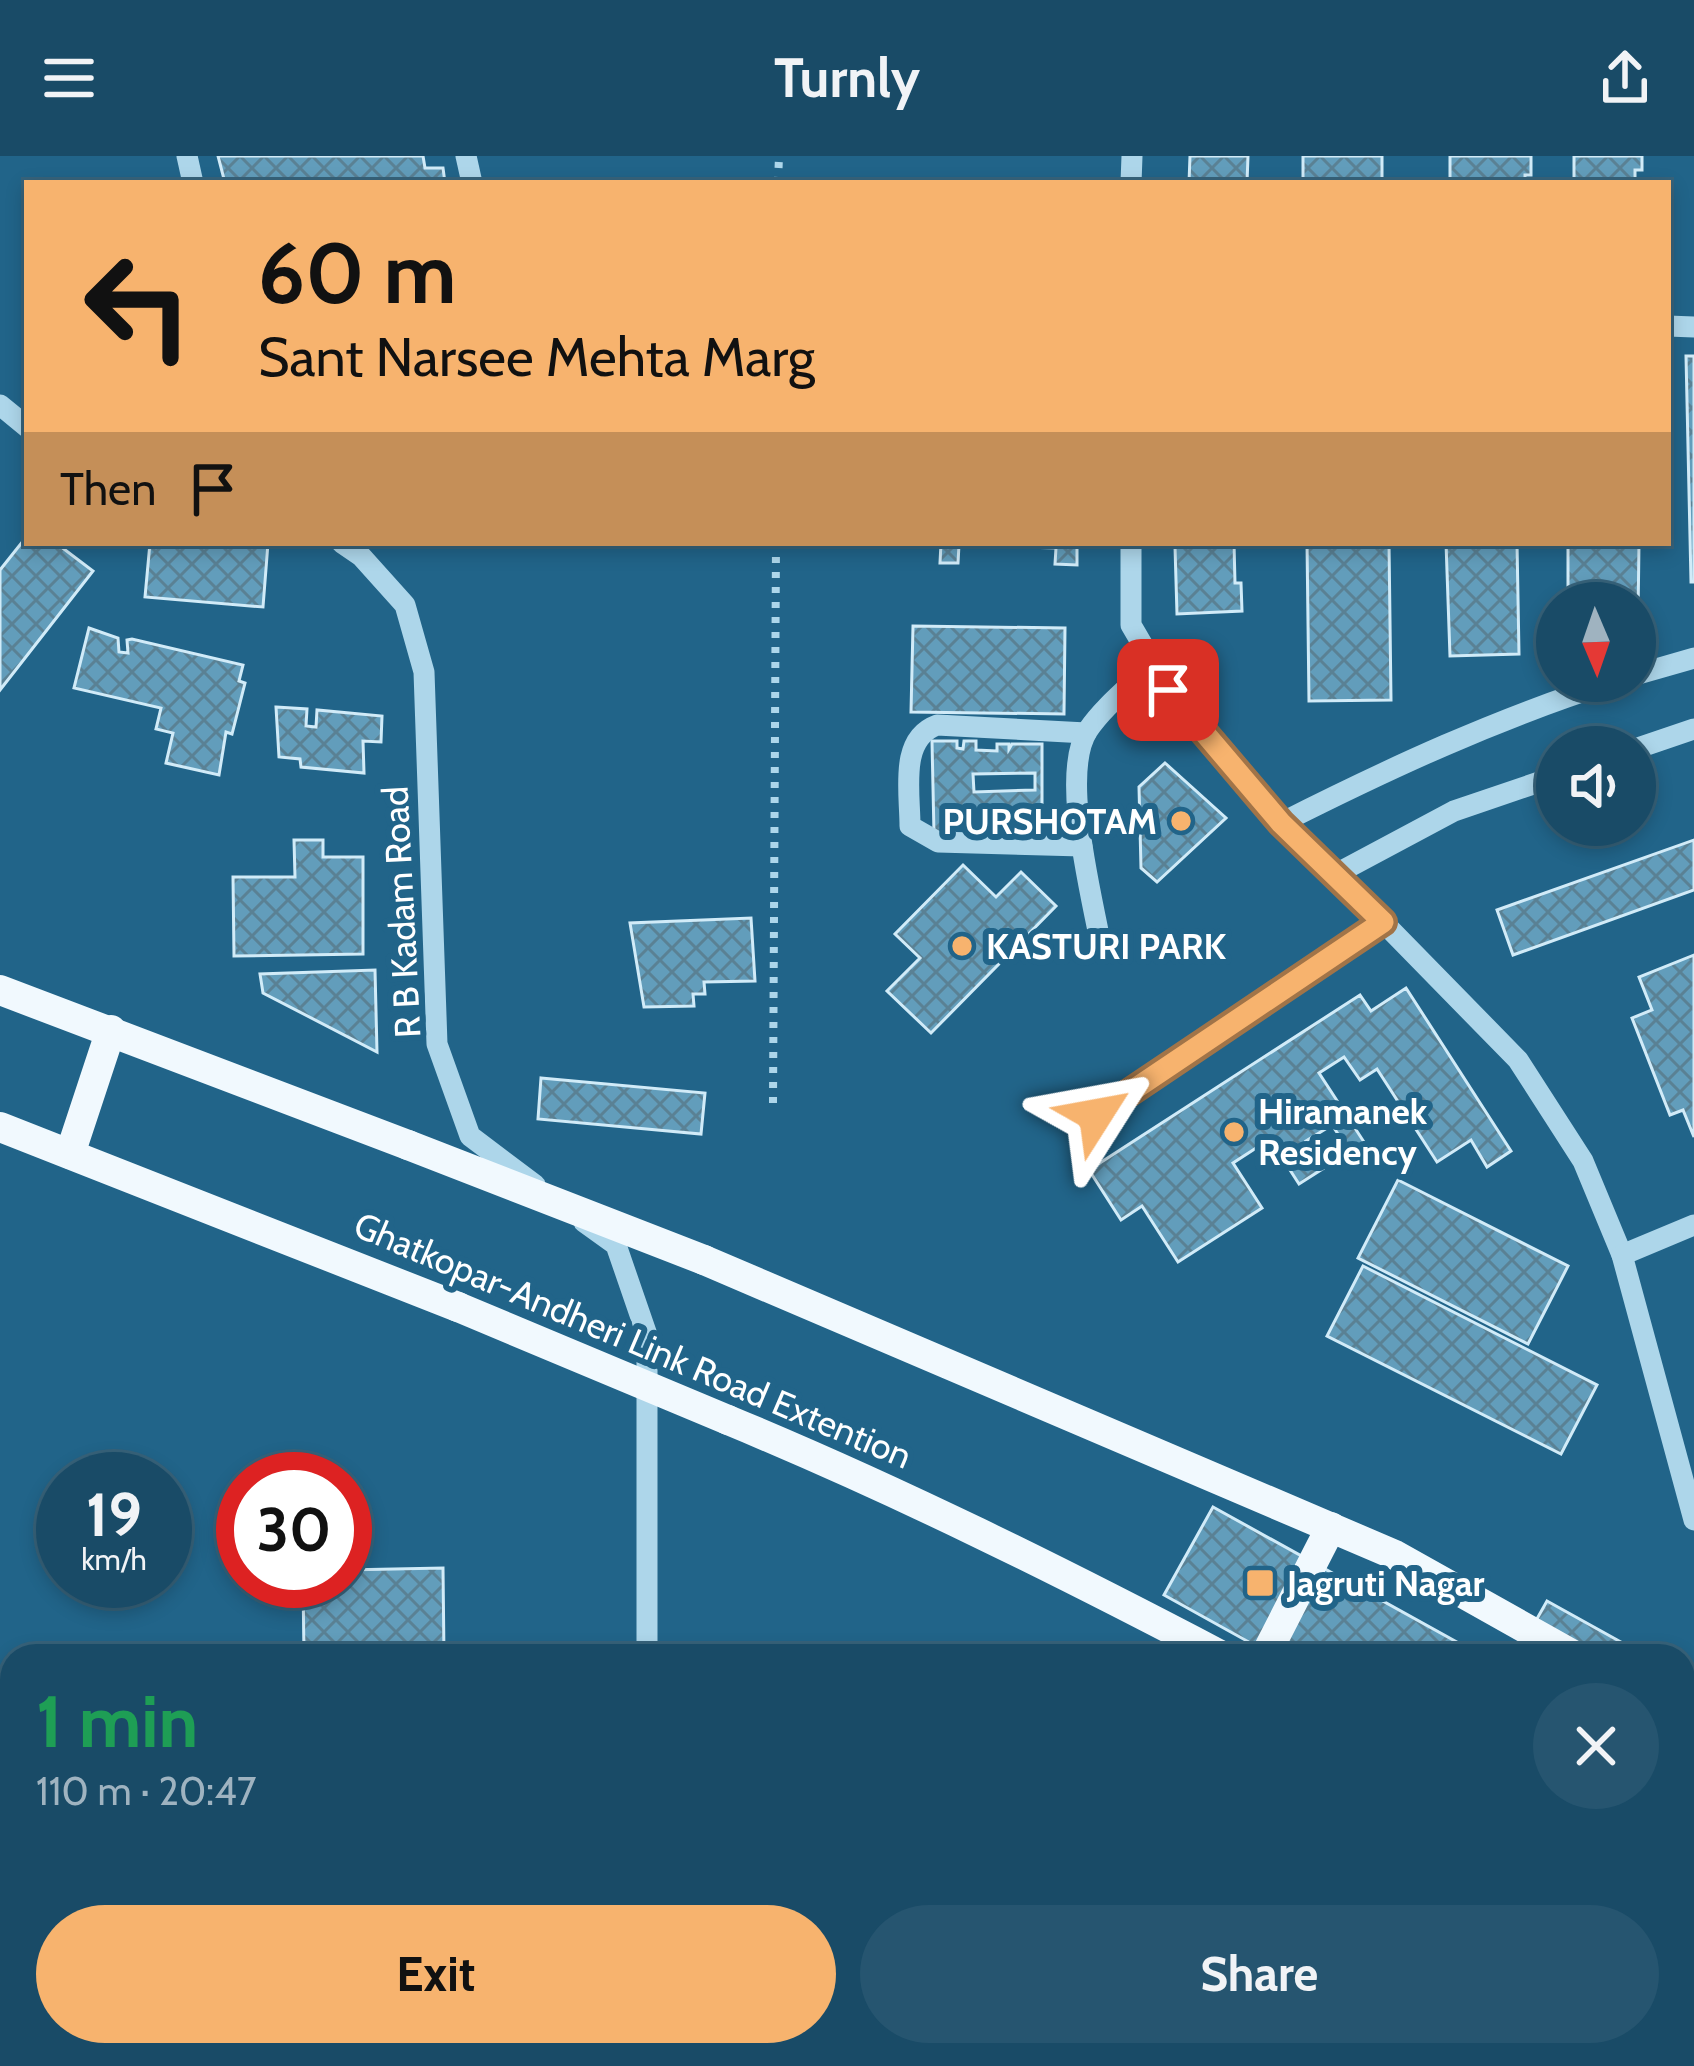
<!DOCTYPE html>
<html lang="en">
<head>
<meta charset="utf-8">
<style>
  body { margin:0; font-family:Cabin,sans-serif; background:#265570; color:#f1f3f6; height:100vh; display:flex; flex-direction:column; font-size:45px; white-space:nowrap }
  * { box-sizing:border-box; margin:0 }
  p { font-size:39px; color:#9fb3c0 }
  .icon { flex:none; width:66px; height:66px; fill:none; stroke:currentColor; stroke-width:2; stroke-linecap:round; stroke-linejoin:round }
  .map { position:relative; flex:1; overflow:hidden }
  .panel { position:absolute; left:0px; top:1488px; width:1695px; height:423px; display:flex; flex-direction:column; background:#194b67; border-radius:36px 36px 0 0; box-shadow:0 6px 18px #0003,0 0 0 3px #37637b }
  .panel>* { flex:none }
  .top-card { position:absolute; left:24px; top:24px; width:1647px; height:366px; border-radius:0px; box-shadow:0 6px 18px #0003,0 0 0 3px #37637b; background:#f7b36e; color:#111; overflow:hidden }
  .needle { width:78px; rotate:178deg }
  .tools { position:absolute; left:1536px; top:426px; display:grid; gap:24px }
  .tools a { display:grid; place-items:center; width:120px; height:120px; border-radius:50%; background:#194b67; box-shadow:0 6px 18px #0003,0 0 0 3px #37637b; font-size:60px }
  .speed { position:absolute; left:36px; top:1296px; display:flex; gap:24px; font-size:60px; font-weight:700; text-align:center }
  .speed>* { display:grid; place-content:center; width:156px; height:156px; border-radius:50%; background:#194b67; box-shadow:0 6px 18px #0003,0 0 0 3px #37637b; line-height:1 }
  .speed small { font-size:30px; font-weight:400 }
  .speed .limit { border:18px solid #d22; background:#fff; color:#111 }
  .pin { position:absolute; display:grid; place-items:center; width:102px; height:102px; color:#fff; margin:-51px; border-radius:24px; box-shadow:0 6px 18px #0006 }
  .me { position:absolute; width:132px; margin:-66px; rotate:56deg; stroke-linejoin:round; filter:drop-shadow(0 0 9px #0008) }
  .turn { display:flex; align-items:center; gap:42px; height:252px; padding:0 36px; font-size:54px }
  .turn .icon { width:156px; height:156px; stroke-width:2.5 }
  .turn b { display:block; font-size:84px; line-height:102px }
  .then { display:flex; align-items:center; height:114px; padding:0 36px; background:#0003; gap:24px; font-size:45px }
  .round { display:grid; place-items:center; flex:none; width:126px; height:126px; border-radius:63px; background:#265570 }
  .summary { display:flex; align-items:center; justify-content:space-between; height:204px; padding:0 36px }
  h1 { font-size:72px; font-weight:800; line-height:90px; color:#1e9e55 }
  .button { display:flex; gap:24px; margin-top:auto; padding:24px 36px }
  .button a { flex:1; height:138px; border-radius:72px; background:#f7b36e; color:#111; font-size:48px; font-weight:800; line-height:138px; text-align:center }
  .button a+a { background:#265570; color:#f1f3f6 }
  header { display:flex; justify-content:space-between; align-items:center; height:156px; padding:0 36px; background:#194b67; font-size:54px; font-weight:800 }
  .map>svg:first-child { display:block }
  .building { fill:url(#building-cross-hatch); stroke:#d1ebf8; stroke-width:3; fill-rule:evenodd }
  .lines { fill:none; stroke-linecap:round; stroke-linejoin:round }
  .path { stroke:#add6ea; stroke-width:8; stroke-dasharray:6 9; stroke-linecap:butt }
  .minor { stroke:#add6ea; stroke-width:21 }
  .major { stroke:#f1f9fe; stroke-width:30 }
  .major-bridge { stroke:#f1f9fe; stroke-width:30 }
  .route-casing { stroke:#a17448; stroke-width:30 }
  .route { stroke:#f7b36e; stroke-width:21 }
  .poi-dot { fill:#f7b36e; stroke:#216489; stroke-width:4.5 }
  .labels { text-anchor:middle; stroke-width:12; stroke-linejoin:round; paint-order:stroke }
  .poi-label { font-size:36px; font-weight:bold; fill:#fff; stroke:#216489; text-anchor:start }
  .street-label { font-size:36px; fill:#fff; stroke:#216489 }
</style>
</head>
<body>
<header><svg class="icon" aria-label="menu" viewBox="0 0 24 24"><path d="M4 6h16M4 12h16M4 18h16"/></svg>Turnly<svg class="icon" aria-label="share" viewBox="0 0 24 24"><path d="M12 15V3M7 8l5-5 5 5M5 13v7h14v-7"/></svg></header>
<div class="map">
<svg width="1694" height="1910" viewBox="0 0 1694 1910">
  <defs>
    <pattern id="building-cross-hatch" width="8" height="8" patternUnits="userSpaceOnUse" patternTransform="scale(3)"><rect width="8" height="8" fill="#629dbb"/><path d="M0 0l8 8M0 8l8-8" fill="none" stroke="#5a8194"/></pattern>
  </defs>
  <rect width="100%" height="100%" fill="#216489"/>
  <!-- building -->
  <g class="building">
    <path d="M218,0H423L425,12H443L445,27H225Z"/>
    <path d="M1190,0H1248L1247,27H1189Z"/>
    <rect x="1303" y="0" width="79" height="27"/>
    <path d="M1450,0H1531V19H1525V27H1450Z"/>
    <path d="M1574,0H1642V14H1635V27H1574Z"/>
    <path d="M1686,200H1694V426H1691Z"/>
    <path d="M27,380V387H56L93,415L0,534V414Z"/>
    <path d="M150,387H268L263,451L145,441Z"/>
    <path d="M941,387H1077V409L1055,408L1056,392L959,389L958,407H940Z"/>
    <path d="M1189,387H1234L1235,427H1241L1242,455L1177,458L1175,391L1189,390Z"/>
    <path d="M1307,387H1389L1391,544L1309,545Z"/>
    <path d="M1446,387H1517L1519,498L1450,500Z"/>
    <path d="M1568,387H1639L1638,461H1635V447H1568Z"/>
    <path d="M913,470L1065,472L1064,558L911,556Z"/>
    <path d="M89,472L118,482L119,496L128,497L127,484L132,483L243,509L239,525L245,527L232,578L226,576L219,619L166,607L173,577L156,573L161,552L74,532Z"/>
    <path d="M276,551L307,553L306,570L316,571L317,554L382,560L381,586L363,585L364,617L301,611L300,603L279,601Z"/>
    <path d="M932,585H957V592L963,593L964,585H976V594L997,595V588H1009V593L1012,588H1042V679L1013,678V666H954V678H934ZM1035,617V634L974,636L973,618Z"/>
    <path d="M1165,607L1226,662L1157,726L1141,712L1139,631Z"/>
    <path d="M294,684H323V701H363V798L234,800L233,721H295Z"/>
    <path d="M1694,684V734L1513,799L1497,754Z"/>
    <path d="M963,709L996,741L1021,716L1056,750L931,877L887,835L920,802L895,778Z"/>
    <path d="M751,762L755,825L704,826L705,838H693L694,850L644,851L630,767Z"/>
    <path d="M1694,799V981L1683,954L1670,959L1632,862L1652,854L1639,821Z"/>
    <path d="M375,814L377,896L263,837L260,818Z"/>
    <path d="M1406,832L1511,995L1487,1011L1471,984L1437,1006L1377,913L1360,924L1344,901L1319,917L1364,986L1350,996L1332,969L1306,985L1324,1012L1299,1028L1270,983L1233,1007L1262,1052L1178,1106L1142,1050L1121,1064L1089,1014L1360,839L1371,855Z"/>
    <path d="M541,922L705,937L701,978L538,963Z"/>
    <path d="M1398,1024L1568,1110L1528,1188L1358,1102Z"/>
    <path d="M1363,1110L1597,1229L1561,1298L1327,1180Z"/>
    <path d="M1213,1351L1482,1500H1274L1164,1439Z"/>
    <path d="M443,1412L444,1500H304L303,1425H345V1414Z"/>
    <path d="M1547,1445L1646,1500H1516Z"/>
    <path d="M1683,1582L1694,1588V1779L1683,1773Z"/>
    <rect x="0" y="1689" width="12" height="117"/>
    <path d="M445,1899H497L495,1908L503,1910H442Z"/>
  </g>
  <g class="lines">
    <!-- path -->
    <g class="path">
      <path d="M778,27L779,0"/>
      <path d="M773,947L776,387"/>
      <path d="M1403,1899V1910"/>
    </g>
    <!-- minor -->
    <g class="minor">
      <path d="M187,0L193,27"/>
      <path d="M466,0L472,27"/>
      <path d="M1131,27L1132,0"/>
      <path d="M1668,170L1694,171"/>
      <path d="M0,249L27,271"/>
      <path d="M342,387L361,400L405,449L424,516L437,888L470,980L535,1029"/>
      <path d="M1131,387V469L1169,534L1281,667L1336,718L1518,904L1583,1005L1622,1099L1694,1364"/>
      <path d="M1635,519L1694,502"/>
      <path d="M1635,593L1694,573"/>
      <path d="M1281,667C1390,612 1498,562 1615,525"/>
      <path d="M1082,690L938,686L910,670C910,635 899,583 937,569L1086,577"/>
      <path d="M1336,718L1454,655L1557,620"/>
      <path d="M1100,785C1091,736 1060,616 1088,574C1105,549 1133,528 1153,507"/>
      <path d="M1096,959L1383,767"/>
      <path d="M584,1066L616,1089L647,1179V1500"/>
      <path d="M1622,1099L1694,1069"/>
      <path d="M1656,1899L1663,1910"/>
      <path d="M430,1910L433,1899"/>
      <path d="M596,1910L598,1899"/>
      <path d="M1311,1910L1321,1899"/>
    </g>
    <!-- major -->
    <g class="major">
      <path d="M0,834L408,989"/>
      <path d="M0,971L458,1151"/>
      <path d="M70,998L111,874"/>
      <path d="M704,1104L1395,1399L1575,1500"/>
      <path d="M728,1264C897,1334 1060,1415 1222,1500"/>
      <path d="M1265,1500L1331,1371"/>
      <path d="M1683,1561L1694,1567"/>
      <path d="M1683,1748L1694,1755"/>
    </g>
    <!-- major-bridge -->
    <g class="major-bridge">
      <path d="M408,989L704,1104"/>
      <path d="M458,1151L728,1264"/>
    </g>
  </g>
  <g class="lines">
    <defs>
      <path id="route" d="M1096,959L1383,766L1281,667L1168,534"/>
    </defs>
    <!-- route casing -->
    <use href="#route" class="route-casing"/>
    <!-- route -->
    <use href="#route" class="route"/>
  </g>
  <!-- markers -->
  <g class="poi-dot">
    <circle cx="1181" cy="665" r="12"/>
    <circle cx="962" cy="790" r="12"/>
    <circle cx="1234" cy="976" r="12"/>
    <rect x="1245" y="1412" width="30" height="30" rx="6"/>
  </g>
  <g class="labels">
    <!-- poi labels -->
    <g class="poi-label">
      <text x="1157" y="678" text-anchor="end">PURSHOTAM</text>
      <text x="986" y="803">KASTURI PARK</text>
      <text x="1258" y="968">Hiramanek<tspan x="1258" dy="41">Residency</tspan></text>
      <text x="1287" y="1440">Jagruti Nagar</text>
    </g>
    <!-- street labels -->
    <g class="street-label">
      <text transform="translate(401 756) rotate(-93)" y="13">R B Kadam Road</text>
      <text transform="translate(633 1184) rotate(23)" y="13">Ghatkopar-Andheri Link Road Extention</text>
    </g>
  </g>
</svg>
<div class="tools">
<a><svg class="needle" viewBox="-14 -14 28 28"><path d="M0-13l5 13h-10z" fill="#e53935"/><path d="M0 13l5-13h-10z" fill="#9fb3c0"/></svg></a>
<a><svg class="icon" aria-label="sound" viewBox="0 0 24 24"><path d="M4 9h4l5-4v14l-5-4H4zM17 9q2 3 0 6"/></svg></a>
</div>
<div class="speed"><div>19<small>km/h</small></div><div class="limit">30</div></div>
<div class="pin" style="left:1168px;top:534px;background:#d93025"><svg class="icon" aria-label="arrive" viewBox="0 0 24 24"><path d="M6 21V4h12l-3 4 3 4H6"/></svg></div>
<svg class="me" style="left:1096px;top:959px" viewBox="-20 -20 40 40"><path d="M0-17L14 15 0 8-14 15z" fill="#f7b36e" stroke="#fff" stroke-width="4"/></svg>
<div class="top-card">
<div class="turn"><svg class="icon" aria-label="left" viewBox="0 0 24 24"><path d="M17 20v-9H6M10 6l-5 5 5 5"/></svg><div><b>60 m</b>Sant Narsee Mehta Marg</div></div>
<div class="then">Then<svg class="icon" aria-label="arrive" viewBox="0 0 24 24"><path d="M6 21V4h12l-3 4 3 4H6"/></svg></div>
</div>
<section class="panel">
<div class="summary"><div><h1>1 min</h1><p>110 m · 20:47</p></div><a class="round"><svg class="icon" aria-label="close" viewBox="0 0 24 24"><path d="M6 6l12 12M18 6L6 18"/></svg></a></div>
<div class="button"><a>Exit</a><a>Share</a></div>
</section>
</div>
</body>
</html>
